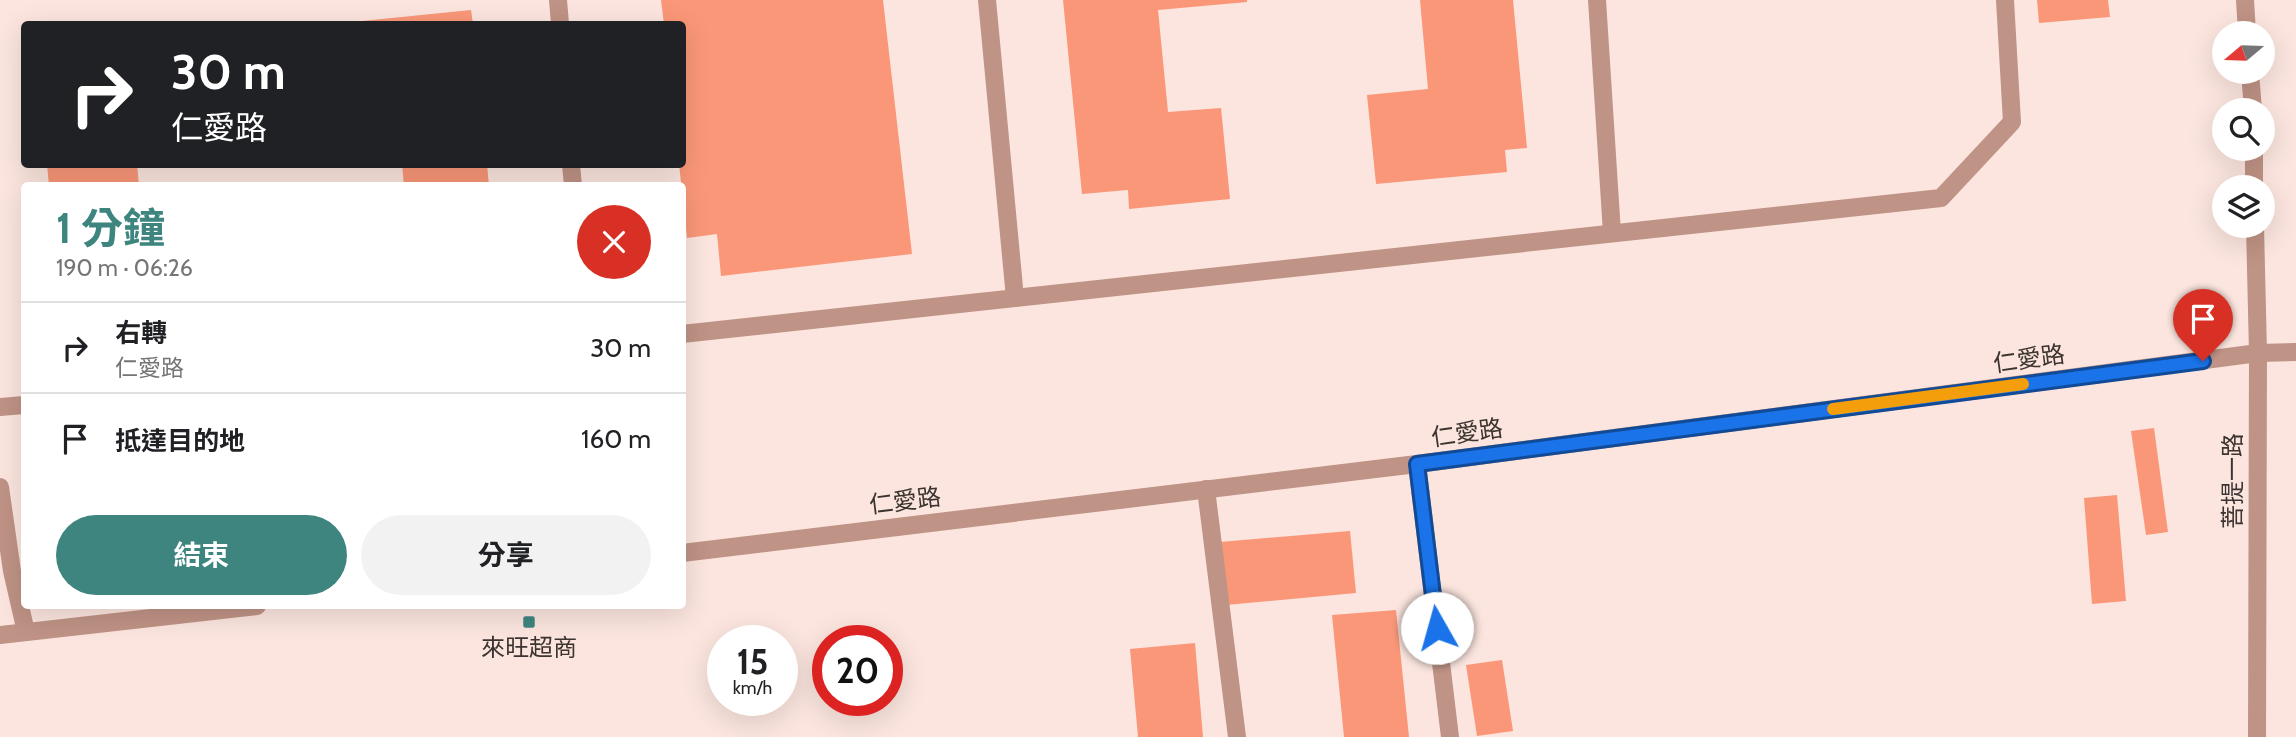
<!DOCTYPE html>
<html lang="zh-TW">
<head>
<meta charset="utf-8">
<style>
  body { margin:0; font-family:Cabin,"Noto Sans TC",sans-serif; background:#f2f2f2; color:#202124; height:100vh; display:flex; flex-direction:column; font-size:26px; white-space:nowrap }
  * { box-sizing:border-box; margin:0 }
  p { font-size:23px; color:#757577 }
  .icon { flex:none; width:38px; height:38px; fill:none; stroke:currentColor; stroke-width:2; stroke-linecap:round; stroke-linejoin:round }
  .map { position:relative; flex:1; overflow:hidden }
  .sheet { position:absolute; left:21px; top:182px; width:665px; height:427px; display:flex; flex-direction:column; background:#fff; border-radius:7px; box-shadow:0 7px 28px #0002 }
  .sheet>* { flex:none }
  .top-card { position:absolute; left:21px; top:21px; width:665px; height:147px; border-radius:7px; box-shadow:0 7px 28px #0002; background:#202124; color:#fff; overflow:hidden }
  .needle { width:46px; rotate:251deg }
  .buttons { position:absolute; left:2212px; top:21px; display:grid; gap:14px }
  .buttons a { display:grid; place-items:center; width:63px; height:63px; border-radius:50%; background:#fff; box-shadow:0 7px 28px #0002; font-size:35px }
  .speed { position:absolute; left:707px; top:625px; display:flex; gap:14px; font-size:35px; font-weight:700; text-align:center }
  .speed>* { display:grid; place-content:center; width:91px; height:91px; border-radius:50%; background:#fff; box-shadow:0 7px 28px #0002; line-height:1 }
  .speed small { font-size:18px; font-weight:400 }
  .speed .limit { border:10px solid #d22; background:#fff; color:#111 }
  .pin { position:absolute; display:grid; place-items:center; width:60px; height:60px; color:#fff; margin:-72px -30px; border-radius:50% 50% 50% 0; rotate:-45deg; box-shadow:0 0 7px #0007 }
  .pin .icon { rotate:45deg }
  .me { position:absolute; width:77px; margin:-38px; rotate:353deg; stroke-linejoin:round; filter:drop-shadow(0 0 5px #0008) }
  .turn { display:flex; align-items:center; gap:24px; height:147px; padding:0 35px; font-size:32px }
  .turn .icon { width:91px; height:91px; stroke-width:2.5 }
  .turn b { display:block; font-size:49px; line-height:60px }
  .round { display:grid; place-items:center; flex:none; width:74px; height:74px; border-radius:37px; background:#f2f2f2 }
  .summary { display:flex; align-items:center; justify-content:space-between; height:119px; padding:0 35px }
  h1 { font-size:42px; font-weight:700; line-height:52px; color:#3e857f }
  .cta { display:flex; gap:14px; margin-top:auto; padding:14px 35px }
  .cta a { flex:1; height:80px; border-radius:42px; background:#3e857f; color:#fff; font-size:28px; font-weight:700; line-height:80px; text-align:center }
  .cta a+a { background:#f2f2f2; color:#202124 }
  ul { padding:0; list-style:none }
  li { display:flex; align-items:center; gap:21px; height:91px; padding:0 35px; border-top:2px solid #e0e0e0 }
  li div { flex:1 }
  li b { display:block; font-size:26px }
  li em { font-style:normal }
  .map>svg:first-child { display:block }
  .building { fill:#fa9778 }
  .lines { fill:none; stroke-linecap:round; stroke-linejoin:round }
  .minor { stroke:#bf9385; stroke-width:18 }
  .route-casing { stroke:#114b97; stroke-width:18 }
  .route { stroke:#1a73e8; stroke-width:12 }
  .slow { stroke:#f59e0b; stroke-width:12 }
  .poi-dot { fill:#3e857f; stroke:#fbe5de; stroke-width:2.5 }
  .labels { text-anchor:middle; stroke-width:5; stroke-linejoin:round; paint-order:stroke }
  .street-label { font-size:24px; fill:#3c3431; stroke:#fbe5de }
  .poi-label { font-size:24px; fill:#3c3431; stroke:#fbe5de }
</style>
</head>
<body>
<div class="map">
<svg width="2296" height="737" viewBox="0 0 2296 737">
  <rect width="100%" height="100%" fill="#fbe5de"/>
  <!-- building -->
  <g class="building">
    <path d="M661,0H883L912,254L721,276L717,234L687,238L679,164H682V24H664Z"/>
    <path d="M1063,0H1247V2L1158,10L1168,112L1221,108L1230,199L1129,209L1128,190L1082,194Z"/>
    <path d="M1420,0H1513L1527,148L1505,150L1507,172L1376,184L1367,95L1428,89Z"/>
    <path d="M2037,0H2108L2110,17L2039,23Z"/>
    <path d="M471,10L473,24H342V23Z"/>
    <path d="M47,164H137L139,186H49Z"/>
    <path d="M402,164H487L489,186H404Z"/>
    <path d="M2154,428L2168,532L2146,535L2131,431Z"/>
    <path d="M2117,495L2126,601L2092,604L2084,498Z"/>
    <path d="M1350,531L1356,593L1226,605L1220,542Z"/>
    <path d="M1396,610L1409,737H1344L1332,615Z"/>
    <path d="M1195,643L1203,737H1138L1130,649Z"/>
    <path d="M1502,660L1513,731L1477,736L1466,665Z"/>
  </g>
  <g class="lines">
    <!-- minor -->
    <g class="minor">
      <path d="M558,0L560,24"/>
      <path d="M987,0L1015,298"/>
      <path d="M1597,0L1612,233"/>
      <path d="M2245,0L2247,33"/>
      <path d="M2250,72L2253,110"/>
      <path d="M2254,149V187"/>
      <path d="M571,164L573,186"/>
      <path d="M2255,226L2258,353L2257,737"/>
      <path d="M682,334L1941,198L2012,122L2005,0"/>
      <path d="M0,407L24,405"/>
      <path d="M1417,464L1450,737"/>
      <path d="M0,487L12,571L26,632"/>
      <path d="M1206,489L1237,737"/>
      <path d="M682,553L1417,464L2258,353L2296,352"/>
      <path d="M0,635L257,606"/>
    </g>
  </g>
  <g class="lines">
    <defs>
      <path id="route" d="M1437,628L1417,464L2203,361"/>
    </defs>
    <!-- route casing -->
    <use href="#route" class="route-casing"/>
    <!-- route -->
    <use href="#route" class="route"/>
    <!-- slow -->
    <path class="slow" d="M1833,409L2023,384"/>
  </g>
  <!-- markers -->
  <rect class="poi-dot" x="522" y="615" width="14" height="14" rx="3.5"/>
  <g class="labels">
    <!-- street labels -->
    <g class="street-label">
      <text transform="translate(2029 359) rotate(-8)" y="8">仁愛路</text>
      <text transform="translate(1467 433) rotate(-8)" y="8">仁愛路</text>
      <text transform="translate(2233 481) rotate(-90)" y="8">菩提一路</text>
      <text transform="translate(905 501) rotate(-7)" y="8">仁愛路</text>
    </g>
    <!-- poi labels -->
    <g class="poi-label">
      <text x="529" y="656">來旺超商</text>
    </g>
  </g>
</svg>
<div class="buttons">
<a><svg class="needle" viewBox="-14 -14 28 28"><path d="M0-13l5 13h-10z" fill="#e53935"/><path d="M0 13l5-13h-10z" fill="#757577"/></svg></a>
<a><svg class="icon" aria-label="search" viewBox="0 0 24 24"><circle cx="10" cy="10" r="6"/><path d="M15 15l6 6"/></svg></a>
<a><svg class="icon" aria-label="layers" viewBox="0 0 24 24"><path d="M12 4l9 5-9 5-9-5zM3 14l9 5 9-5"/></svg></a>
</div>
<div class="speed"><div>15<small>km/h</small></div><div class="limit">20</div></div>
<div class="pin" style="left:2203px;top:361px;background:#d93025"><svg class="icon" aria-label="arrive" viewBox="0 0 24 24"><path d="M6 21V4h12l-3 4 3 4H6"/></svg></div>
<svg class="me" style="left:1437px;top:628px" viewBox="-20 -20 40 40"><circle r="19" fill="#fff"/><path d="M0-13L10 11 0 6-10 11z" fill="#1a73e8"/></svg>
<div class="top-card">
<div class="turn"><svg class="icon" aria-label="right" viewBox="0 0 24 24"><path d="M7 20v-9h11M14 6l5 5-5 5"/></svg><div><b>30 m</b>仁愛路</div></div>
</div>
<section class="sheet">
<div class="summary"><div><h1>1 分鐘</h1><p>190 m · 06:26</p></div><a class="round" style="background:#d93025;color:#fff"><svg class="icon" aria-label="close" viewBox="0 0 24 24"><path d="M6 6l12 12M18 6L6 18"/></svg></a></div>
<ul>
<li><svg class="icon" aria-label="right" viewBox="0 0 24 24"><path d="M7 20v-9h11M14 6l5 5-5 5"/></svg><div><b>右轉</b><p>仁愛路</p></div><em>30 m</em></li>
<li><svg class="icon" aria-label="arrive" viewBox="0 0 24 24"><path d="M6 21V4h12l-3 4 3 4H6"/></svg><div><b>抵達目的地</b></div><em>160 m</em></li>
</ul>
<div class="cta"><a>結束</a><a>分享</a></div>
</section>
</div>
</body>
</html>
